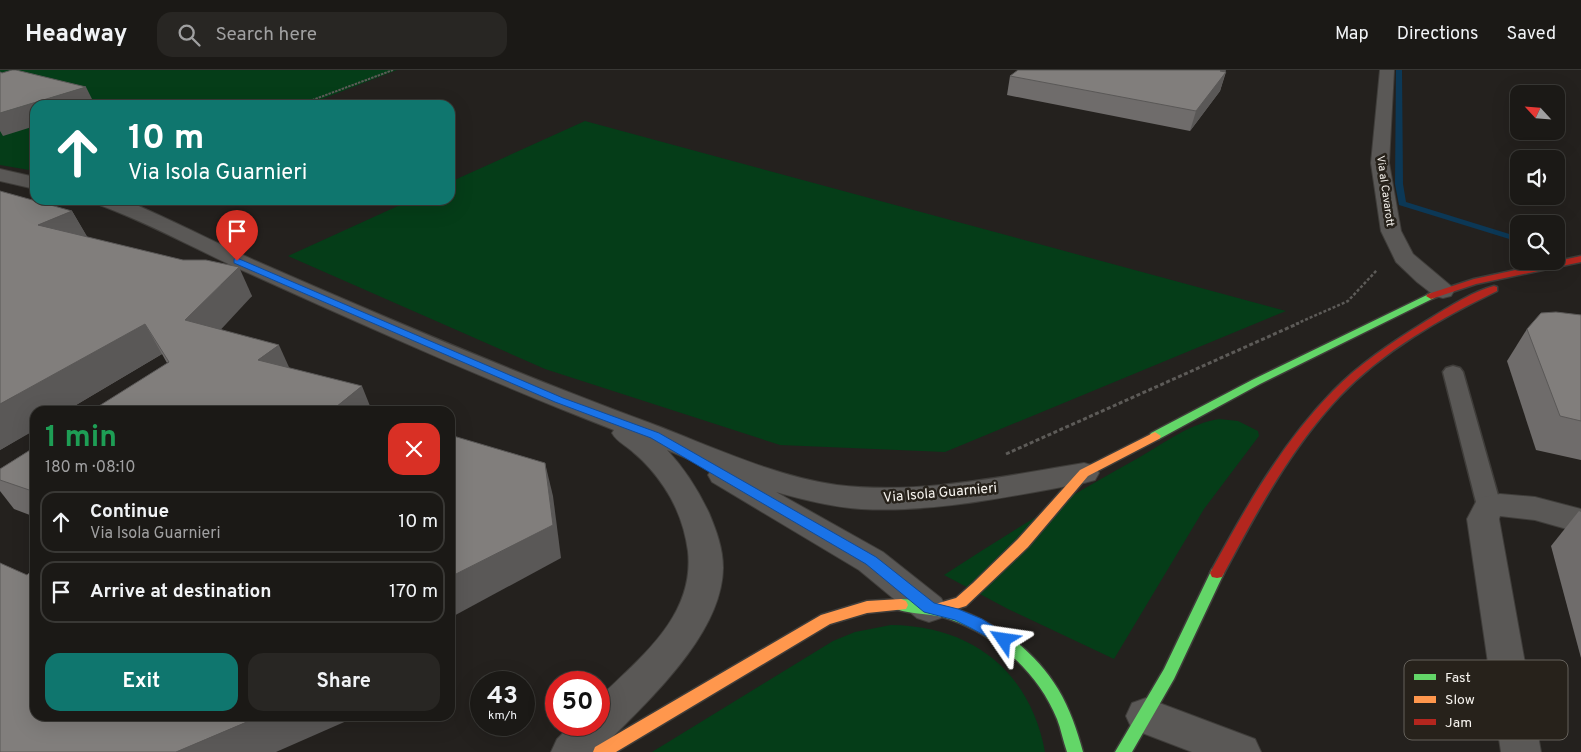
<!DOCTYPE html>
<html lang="en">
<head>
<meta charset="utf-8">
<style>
  body { margin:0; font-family:Overpass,sans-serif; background:#282623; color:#f1f3f6; height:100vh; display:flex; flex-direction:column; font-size:19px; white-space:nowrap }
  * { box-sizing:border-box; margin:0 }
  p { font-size:16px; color:#a0a0a1 }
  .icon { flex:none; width:28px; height:28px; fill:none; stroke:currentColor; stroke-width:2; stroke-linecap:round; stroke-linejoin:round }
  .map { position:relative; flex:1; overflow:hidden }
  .panel { position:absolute; left:30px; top:336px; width:425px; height:315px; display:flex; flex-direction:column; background:#1b1916; border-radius:15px; box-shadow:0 5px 20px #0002,0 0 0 1px #393835 }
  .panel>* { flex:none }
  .banner { position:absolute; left:30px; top:30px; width:425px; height:105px; border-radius:15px; box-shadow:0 5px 20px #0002,0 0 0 1px #393835; background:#0f766e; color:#fff; overflow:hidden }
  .needle { width:32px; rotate:296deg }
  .controls { position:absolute; left:1510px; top:15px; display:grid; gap:10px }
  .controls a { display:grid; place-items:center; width:55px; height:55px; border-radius:10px; background:#1b1916; box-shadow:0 5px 20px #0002,0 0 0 1px #393835; font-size:25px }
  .speed { position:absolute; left:470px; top:601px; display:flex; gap:10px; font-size:25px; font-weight:700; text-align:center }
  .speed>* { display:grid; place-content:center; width:65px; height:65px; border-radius:50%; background:#1b1916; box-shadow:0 5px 20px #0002,0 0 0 1px #393835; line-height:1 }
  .speed small { font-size:12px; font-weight:400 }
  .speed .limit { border:8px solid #d22; background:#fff; color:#111 }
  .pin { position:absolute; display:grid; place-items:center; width:42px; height:42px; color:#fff; margin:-51px -21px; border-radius:50% 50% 50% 0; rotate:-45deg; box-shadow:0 0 5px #0007 }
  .pin .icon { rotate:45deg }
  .me { position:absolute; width:55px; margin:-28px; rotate:302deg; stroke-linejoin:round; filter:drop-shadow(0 0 4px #0008) }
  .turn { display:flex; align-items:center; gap:18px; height:105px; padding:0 15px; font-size:22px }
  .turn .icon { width:65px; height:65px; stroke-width:2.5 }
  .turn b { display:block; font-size:35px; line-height:42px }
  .round { display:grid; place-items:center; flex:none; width:52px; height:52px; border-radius:15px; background:#282623 }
  .head { display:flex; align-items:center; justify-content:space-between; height:85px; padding:0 15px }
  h1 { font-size:30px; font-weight:700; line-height:38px; color:#1e9e55 }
  .button { display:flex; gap:10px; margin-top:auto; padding:10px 15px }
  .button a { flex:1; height:58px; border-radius:15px; background:#0f766e; color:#fff; font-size:20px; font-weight:700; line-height:58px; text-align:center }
  .button a+a { background:#282623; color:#f1f3f6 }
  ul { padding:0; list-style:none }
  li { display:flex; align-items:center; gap:15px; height:62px; margin:0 10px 8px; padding:0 5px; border:2px solid #393835; border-radius:15px }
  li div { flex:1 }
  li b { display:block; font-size:19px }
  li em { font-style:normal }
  header { display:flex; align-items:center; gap:30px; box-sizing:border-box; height:70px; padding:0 25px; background:#1b1916; border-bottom:1px solid #393835 }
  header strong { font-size:24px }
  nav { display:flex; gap:28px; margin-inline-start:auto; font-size:18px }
  .search { width:350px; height:45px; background:#282623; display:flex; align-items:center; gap:12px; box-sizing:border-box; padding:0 18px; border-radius:15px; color:#a0a0a1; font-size:19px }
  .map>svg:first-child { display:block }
  .green { fill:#053d18 }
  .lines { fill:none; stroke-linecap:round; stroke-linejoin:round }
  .stream { fill:#0c3856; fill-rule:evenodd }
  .lane-casing { stroke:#3f3d3a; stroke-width:3 }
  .street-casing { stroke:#3f3d3a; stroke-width:2 }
  .fast-casing { stroke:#3f3d3a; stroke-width:3 }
  .slow-casing { stroke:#3f3d3a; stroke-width:3 }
  .jam-casing { stroke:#3f3d3a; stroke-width:3 }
  .path-far2 { stroke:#5d5b58; stroke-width:2; stroke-dasharray:2.5 1; stroke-linecap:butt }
  .path-far1 { stroke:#5d5b58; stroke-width:2.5; stroke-dasharray:3 2; stroke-linecap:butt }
  .path { stroke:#5d5b58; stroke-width:3; stroke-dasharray:4 2.5; stroke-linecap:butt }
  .lane { fill:#5a5856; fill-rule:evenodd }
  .street { fill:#5a5856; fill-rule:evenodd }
  .fast { fill:#63d668; fill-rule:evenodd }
  .slow { fill:#ff974d; fill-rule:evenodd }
  .jam { fill:#b3261e; fill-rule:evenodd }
  .wall { fill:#6f6c6b }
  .shaded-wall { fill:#5a5857 }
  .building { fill:#817e7c; stroke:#5a5857 }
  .route { fill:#1a73e8; stroke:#114b97 }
  .labels { text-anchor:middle; stroke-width:5; stroke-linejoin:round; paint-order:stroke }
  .far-street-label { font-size:11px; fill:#f7f4ef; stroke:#27221b }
  .street-label { font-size:14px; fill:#f7f4ef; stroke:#27221b }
  .key { fill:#27221b; stroke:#65615b; stroke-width:1 }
  .key-label { font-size:14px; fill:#f7f4ef }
</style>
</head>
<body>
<header>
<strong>Headway</strong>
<div class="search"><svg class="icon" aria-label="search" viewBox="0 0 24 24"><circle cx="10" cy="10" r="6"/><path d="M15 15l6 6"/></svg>Search here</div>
<nav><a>Map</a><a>Directions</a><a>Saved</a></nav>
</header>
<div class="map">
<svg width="1581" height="682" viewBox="0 0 1581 682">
  <rect width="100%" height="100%" fill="#24211e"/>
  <!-- green -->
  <g class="green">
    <path d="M0,0H397L307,35H35V101L0,95Z"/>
    <path d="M585,51L1286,241L945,382L780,375L545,299L288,186L411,130H450V112Z"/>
    <path d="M1219,349L1238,351L1258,361L1259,366L1204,439L1114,589L1008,539L944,505C1008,463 1073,424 1140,387C1164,373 1191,353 1219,349Z"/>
    <path d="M891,555C972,556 1030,601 1045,682H652L833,571L855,562Z"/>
  </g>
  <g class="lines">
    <!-- stream -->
    <path class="stream" d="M1396,0H1402L1403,114L1406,132L1519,167V172L1399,135L1395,114Z"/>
    <defs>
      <path id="lane" d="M1453,296L1460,298L1463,302L1501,436L1498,442L1489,445L1480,442L1477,436L1443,302L1446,298Z"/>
      <g id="street">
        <path d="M1380,0H1394L1389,93L1401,161L1413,184L1451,216L1454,221L1451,226L1443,228L1435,226L1417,212L1396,192L1381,161L1371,93Z"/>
        <path d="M0,99L35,107V119L0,111Z"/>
        <path d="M94,130H122L132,133C174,151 214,172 256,191C386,248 517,304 650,353C711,376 773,406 837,415C920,425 1003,406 1084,393L1095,396L1099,403L1095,410L1084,413C1011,426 936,443 861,439C832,437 804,430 776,422L883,482L941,528L947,538L941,548L929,552L917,548L859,500L712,412L708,405L712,399L667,380C685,399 698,420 709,443C716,460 723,478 723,498C722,567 643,635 598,682H551L557,669L571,655H599V628C641,587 695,546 688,481C685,459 677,436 664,417C656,405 646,393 634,383C627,376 617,372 612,363L614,360C493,313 374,260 255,206C202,183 152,154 97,134Z"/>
        <path d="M1500,424L1535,427L1581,439V463L1535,450L1500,446L1499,449L1541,682H1501L1467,449L1478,428Z"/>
        <path d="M1146,628L1255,669L1261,682H1192L1132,659L1126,646L1132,633Z"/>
      </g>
      <g id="fast">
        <path d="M1431,223L1436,226L1434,228L1260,314L1159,369H1151L1149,366L1151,363L1252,310Z"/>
        <path d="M1217,498L1222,499L1224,503L1174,609L1132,682H1115L1164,599L1212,499Z"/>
        <path d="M901,529C963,531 1025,565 1058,619C1070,639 1077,660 1083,682H1067C1063,671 1061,659 1057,649C1038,602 996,565 949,549C932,543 913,545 896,539L894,535L896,531Z"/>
      </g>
      <g id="slow">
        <path d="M1155,362L1161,366L1159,369L1088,406L1028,477L966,536L937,545L932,543L930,539L932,535L956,528L973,513L1018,469L1080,400Z"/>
        <path d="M901,529L906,531L908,535L906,539L867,543L830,554L616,682H593L595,677L821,545L867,531Z"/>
      </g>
      <g id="jam">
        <path d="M1581,186V192L1476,214L1431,229L1426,226L1428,224L1474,209Z"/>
        <path d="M1494,216L1497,217V221C1441,248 1383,281 1340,326C1290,379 1256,443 1222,507L1217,508L1212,507L1210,503C1245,439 1281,374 1333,321C1359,294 1391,273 1423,253C1444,240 1471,222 1494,216Z"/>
      </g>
    </defs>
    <!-- lane casing -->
    <use href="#lane" class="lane-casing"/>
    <!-- street casing -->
    <use href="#street" class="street-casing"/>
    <!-- fast casing -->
    <use href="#fast" class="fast-casing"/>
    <!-- slow casing -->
    <use href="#slow" class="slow-casing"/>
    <!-- jam casing -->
    <use href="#jam" class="jam-casing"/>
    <!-- path-far2 -->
    <path class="path-far2" d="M299,35L393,0"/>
    <!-- path-far1 -->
    <g class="path-far1">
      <path d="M63,130L75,134"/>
      <path d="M1296,254L1348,231L1377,200"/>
    </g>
    <!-- path -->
    <path class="path" d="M1006,384L1299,253"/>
    <!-- lane -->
    <use href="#lane" class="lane"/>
    <!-- street -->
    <use href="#street" class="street"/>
    <!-- fast -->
    <use href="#fast" class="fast"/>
    <!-- slow -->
    <use href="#slow" class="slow"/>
    <!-- jam -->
    <use href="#jam" class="jam"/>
  </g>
  <!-- wall -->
  <g class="wall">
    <path d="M1226,2L1220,21L1190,61L1007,25L1010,6Z"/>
    <path d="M72,141L87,167L252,226L167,293L162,284L0,380Z"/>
    <path d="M1581,245V390L1536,380L1507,291L1527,259Z"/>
    <path d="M35,377V447L14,439L0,421V399Z"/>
    <path d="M1579,441L1581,442V588L1551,476Z"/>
  </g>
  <!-- shaded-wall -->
  <g class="shaded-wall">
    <path d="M1221,0H1226L1220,21L1190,61L1196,41Z"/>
    <path d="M86,17L95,35H35V56L3,66L0,61V43Z"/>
    <path d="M72,141L88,168L38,155Z"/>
    <path d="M239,197L252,226L201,281L185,250Z"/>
    <path d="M145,254L162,284L66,341H35V360L0,380V334Z"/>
    <path d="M279,275L293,306L258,290Z"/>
    <path d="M362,316L372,341H331Z"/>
    <path d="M545,393L553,426L561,488L450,548V507Z"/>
    <path d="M261,646H358L276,682H176Z"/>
  </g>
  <!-- building -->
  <g class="building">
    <path d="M12,0H16L86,17L0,43V2L2,3Z"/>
    <path d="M1018,0H1221L1220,1L1226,2L1196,41L1010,6Z"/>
    <path d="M0,121L72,141L38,155L183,190H206L239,197L185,250L279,275L258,290L362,316L331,341H91L169,292L145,254L0,334Z"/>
    <path d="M1556,242L1581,245V351L1560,346L1527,259L1541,243Z"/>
    <path d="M450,365L545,393L553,455L450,507Z"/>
    <path d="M35,377V422L0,410V399Z"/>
    <path d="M0,493L27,505L33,499H35V646H261L176,682H0Z"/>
  </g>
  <!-- route -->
  <path class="route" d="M237,188L563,328L659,363L876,487L934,533L958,539L982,549L1009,566L1012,570L1009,574L1004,576L971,558L955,550L924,542L866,494L651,368L555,332L234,193V189Z"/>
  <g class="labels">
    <!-- far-street labels -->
    <g class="far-street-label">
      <text transform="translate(1386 121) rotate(82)" y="4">Via al Cavarott</text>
    </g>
    <!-- street labels -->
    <g class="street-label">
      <text transform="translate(940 422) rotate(-5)" y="5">Via Isola Guarnieri</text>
    </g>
  </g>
  <!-- legend -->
  <rect x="1404" y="590" width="164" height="80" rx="8" class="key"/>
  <rect x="1414" y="604" width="22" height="6" fill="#63d668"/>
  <rect x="1414" y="626" width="22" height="7" fill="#ff974d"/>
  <rect x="1414" y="649" width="22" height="6" fill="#b3261e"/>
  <g class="key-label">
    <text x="1445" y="612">Fast</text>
    <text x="1445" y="634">Slow</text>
    <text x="1445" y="657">Jam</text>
  </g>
</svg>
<div class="controls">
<a><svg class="needle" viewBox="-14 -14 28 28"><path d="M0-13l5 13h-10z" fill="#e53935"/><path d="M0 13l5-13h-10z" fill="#a0a0a1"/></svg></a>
<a><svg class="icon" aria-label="sound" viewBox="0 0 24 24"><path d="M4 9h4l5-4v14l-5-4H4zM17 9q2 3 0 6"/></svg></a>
<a><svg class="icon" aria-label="search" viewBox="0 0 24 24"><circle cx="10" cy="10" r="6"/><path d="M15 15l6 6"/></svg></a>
</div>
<div class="speed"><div>43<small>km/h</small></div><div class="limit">50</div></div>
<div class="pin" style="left:237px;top:191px;background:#d93025"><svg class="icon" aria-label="arrive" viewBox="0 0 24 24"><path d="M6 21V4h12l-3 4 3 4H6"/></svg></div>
<svg class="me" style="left:1004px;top:570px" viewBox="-20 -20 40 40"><path d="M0-17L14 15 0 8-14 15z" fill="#1a73e8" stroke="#fff" stroke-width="4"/></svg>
<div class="banner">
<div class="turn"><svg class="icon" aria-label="ahead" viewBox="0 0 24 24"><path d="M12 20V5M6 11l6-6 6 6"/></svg><div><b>10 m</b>Via Isola Guarnieri</div></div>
</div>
<section class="panel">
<div class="head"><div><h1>1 min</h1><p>180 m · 08:10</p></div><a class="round" style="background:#d93025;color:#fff"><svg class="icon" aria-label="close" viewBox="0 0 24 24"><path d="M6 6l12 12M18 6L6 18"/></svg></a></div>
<ul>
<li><svg class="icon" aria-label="ahead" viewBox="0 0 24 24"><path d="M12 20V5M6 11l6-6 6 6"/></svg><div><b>Continue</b><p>Via Isola Guarnieri</p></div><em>10 m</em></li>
<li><svg class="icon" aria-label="arrive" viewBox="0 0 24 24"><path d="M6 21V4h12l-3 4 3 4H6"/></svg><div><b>Arrive at destination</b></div><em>170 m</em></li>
</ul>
<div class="button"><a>Exit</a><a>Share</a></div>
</section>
</div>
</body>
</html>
